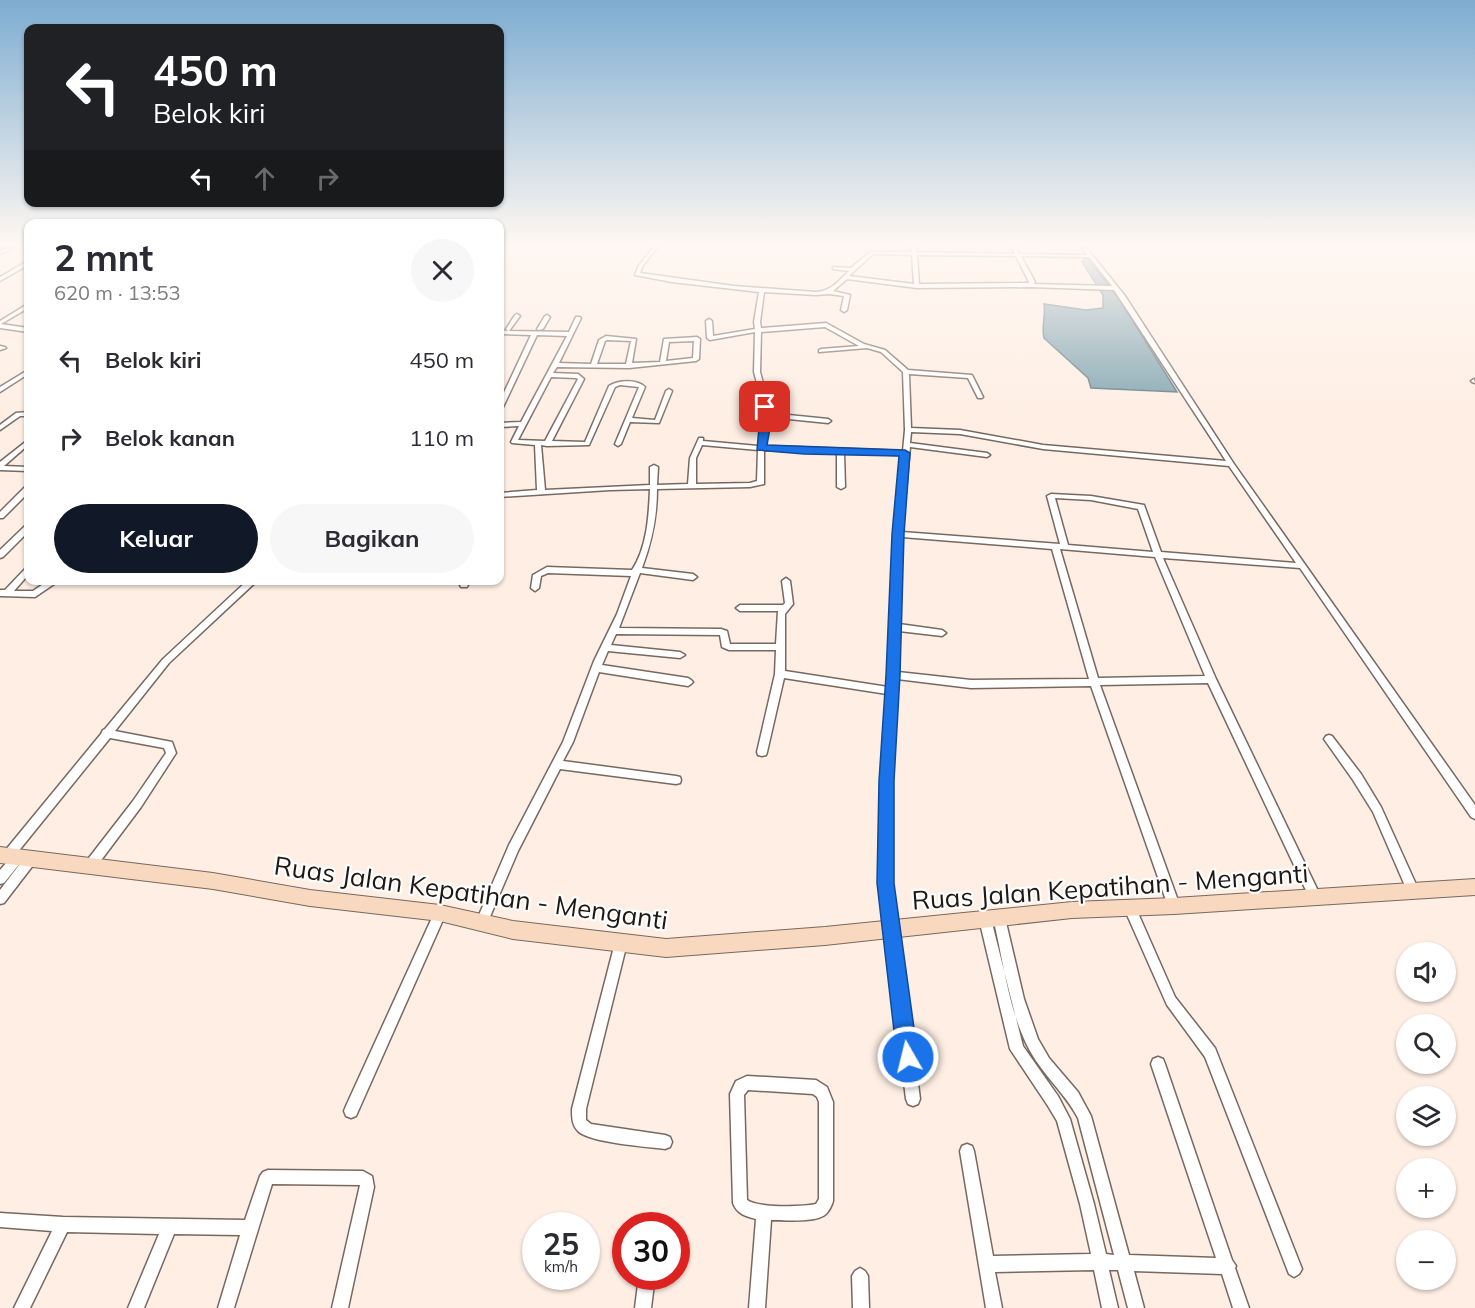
<!DOCTYPE html>
<html lang="id">
<head>
<meta charset="utf-8">
<style>
  body { margin:0; font-family:Mulish,sans-serif; background:#f7f7f7; color:#2b2b33; height:100vh; display:flex; flex-direction:column; font-size:22px; white-space:nowrap }
  * { box-sizing:border-box; margin:0 }
  p { font-size:20px; color:#7c7c81 }
  .icon { flex:none; width:33px; height:33px; fill:none; stroke:currentColor; stroke-width:2; stroke-linecap:round; stroke-linejoin:round }
  .map { position:relative; flex:1; overflow:hidden }
  .side { position:absolute; left:24px; top:219px; width:480px; height:366px; display:flex; flex-direction:column; background:#fff; border-radius:12px; box-shadow:0 2px 4px #0004 }
  .side>* { flex:none }
  .top-card { position:absolute; left:24px; top:24px; width:480px; height:183px; border-radius:12px; box-shadow:0 2px 4px #0004; background:#202124; color:#fff; overflow:hidden }
  .tools { position:absolute; left:1396px; top:942px; display:grid; gap:12px }
  .tools a { display:grid; place-items:center; width:60px; height:60px; border-radius:50%; background:#fff; box-shadow:0 2px 4px #0004; font-size:30px }
  .speed { position:absolute; left:522px; top:1212px; display:flex; gap:12px; font-size:30px; font-weight:700; text-align:center }
  .speed>* { display:grid; place-content:center; width:78px; height:78px; border-radius:50%; background:#fff; box-shadow:0 2px 4px #0004; line-height:1 }
  .speed small { font-size:15px; font-weight:400 }
  .speed .limit { border:9px solid #d22; background:#fff; color:#111 }
  .pin { position:absolute; display:grid; place-items:center; width:51px; height:51px; color:#fff; margin:-26px; border-radius:12px; box-shadow:0 3px 9px #0006 }
  .me { position:absolute; width:66px; margin:-33px; rotate:352deg; stroke-linejoin:round; filter:drop-shadow(0 0 4px #0008) }
  .turn { display:flex; align-items:center; gap:21px; height:126px; padding:0 30px; font-size:27px }
  .turn .icon { width:78px; height:78px; stroke-width:2.5 }
  .turn b { display:block; font-size:42px; line-height:51px }
  .lanes { display:flex; align-items:center; height:57px; padding:0 30px; background:#0003; justify-content:center; gap:30px; direction:ltr }
  .lanes .off { opacity:.35 }
  .round { display:grid; place-items:center; flex:none; width:63px; height:63px; border-radius:32px; background:#f7f7f7 }
  .overview { display:flex; align-items:center; justify-content:space-between; height:102px; padding:0 30px }
  h1 { font-size:36px; font-weight:700; line-height:45px }
  .primary-button { display:flex; gap:12px; margin-top:auto; padding:12px 30px }
  .primary-button a { flex:1; height:69px; border-radius:36px; background:#111827; color:#fff; font-size:24px; font-weight:700; line-height:69px; text-align:center }
  .primary-button a+a { background:#f7f7f7; color:#2b2b33 }
  ul { padding:0; list-style:none }
  li { display:flex; align-items:center; gap:18px; height:78px; padding:0 30px }
  li div { flex:1 }
  li b { display:block; font-size:22px }
  li em { font-style:normal }
  .map>svg:first-child { display:block }
  .water { fill:#7ca2af; stroke:#607980; stroke-width:1.5 }
  .lines { fill:none; stroke-linecap:round; stroke-linejoin:round }
  .street-casing { stroke:#776960; stroke-width:3 }
  .secondary-casing { stroke:#776960; stroke-width:2 }
  .street { fill:#fff; fill-rule:evenodd }
  .secondary { fill:#f8d8bf; fill-rule:evenodd }
  .route { fill:#1a73e8; stroke:#114b97; stroke-width:1.5 }
  .labels { text-anchor:middle; stroke-width:4.5; stroke-linejoin:round; paint-order:stroke }
  .near-street-label { font-size:26px; fill:#1e1814; stroke:#fefefe }
</style>
</head>
<body>
<div class="map">
<svg width="1475" height="1308" viewBox="0 0 1475 1308">
  <rect width="100%" height="100%" fill="#feeee3"/>
  <!-- water -->
  <path class="water" d="M1086,257L1118,297L1177,392L1091,388L1088,378L1044,338C1041,328 1046,316 1044,304L1086,310L1103,308V295L1082,262Z"/>
  <g class="lines">
    <defs>
      <g id="street">
        <path d="M11,246H16L0,254V251Z"/>
        <path d="M654,246H658L642,267L640,273L734,286L816,292C831,291 839,281 849,271L833,269V267L851,268L870,252H912V246H916L917,252L1015,254L1011,246H1015L1019,254L1087,255L1081,246H1085L1125,296L1234,464L1475,805V819L1471,817L1300,568L1163,558L1216,679L1319,893L1321,897L1319,901L1315,902L1311,901L1208,683L1100,685L1180,906L1178,910L1174,912L1170,910L1168,906L1091,686L971,688L897,679L892,781V883L920,1099L918,1104L913,1106L908,1104L906,1099L880,883L882,781L887,694L784,678L767,752L766,755L762,756L758,755L757,752L775,674L776,650H729L722,647L720,635L616,634L611,645L680,652L685,655L680,658L608,651L602,665L688,678L691,680L693,682L691,684L688,686L599,672L573,742L563,761L676,776L680,777L681,780L680,783L676,784L560,769L518,851L486,926L482,928L478,926L476,922L509,845L563,742L594,661L617,614L631,576L548,573L541,576L539,588L535,591L531,588L533,575L547,567L632,570C647,548 649,515 650,489L610,490L500,497V493L537,490L535,445L512,443L511,442L519,426L500,427V423L521,422L567,336L537,335L503,407L500,409V401L531,335L500,334V330L508,331L506,329L515,315L517,314L520,316L509,331L569,332L576,317H580L581,318L559,363L591,364L599,340L606,336L636,339L632,363L660,362L664,339L697,337L700,339L699,359L696,361L629,368L557,367L553,373L578,374L584,379L552,441L585,442L609,386C618,380 637,379 645,387L632,418L655,420L666,391L669,389L672,391L659,423L630,422L621,444L618,446L615,444L639,387L620,385L615,387L589,445L547,446L541,445L545,490L650,485V467L654,465L658,467L657,485L688,484L690,458L699,438H703V441L758,446L763,422L761,398L754,372L755,332L710,340L707,338L706,321L709,319L712,321L713,336L755,329L754,322L759,292L672,282L635,275L638,267ZM873,254L912,255L914,284L849,276ZM917,255L1016,256L1029,282V283L919,284ZM1021,256L1089,257L1112,286L1034,284L1035,282ZM847,279L917,288L1031,287L1114,290L1226,461L1043,445L960,430L911,428L909,374L968,378L978,398H982L983,397L972,375L908,370L885,350L864,344L826,323L761,328L760,322L764,292L816,295L829,294L844,296L841,310L844,312L847,310L850,295L833,291ZM825,327L859,346L821,349L819,350V352L867,348L881,352L903,372L905,430L903,451L765,446L769,417L828,423L831,421L828,419L769,413L767,398L760,372L761,332ZM607,340L631,341L626,364H597L605,341ZM694,341L693,358L666,361L669,342ZM551,377L576,378L578,379L545,441L518,440ZM911,432L960,434L1043,449L1229,466L1296,563L1161,552L1144,505L1091,496L1051,494L1047,496L1060,544L902,532L910,447L987,457L990,455L987,453L910,443ZM702,445L758,450L757,481L750,483L696,484V458ZM764,450L837,453V487L841,489L845,487L844,453L902,455L894,534L888,687L785,671V614L793,604L790,581L786,578L782,581L785,603L783,605H740L736,608L740,611H778L776,644H730L727,631L721,629L619,628L640,573L693,580L697,577L693,574L642,568C652,541 657,518 657,489L750,487L764,484ZM1055,498L1091,500L1138,509L1153,552L1068,545ZM902,537L1052,549L1089,679L971,680L898,672L899,631L942,636L946,633L942,630L899,624ZM1060,549L1155,557L1205,676L1098,678Z"/>
        <path d="M26,262H28V265L0,281V277Z"/>
        <path d="M26,305H28V308L1,324L28,328V332L0,328V321Z"/>
        <path d="M547,315L550,317L543,329L538,330L537,329L545,316Z"/>
        <path d="M0,346L5,347L6,348L0,350Z"/>
        <path d="M28,370V374L0,392V387Z"/>
        <path d="M1474,379L1475,383L1472,382L1471,381Z"/>
        <path d="M28,412V416H20L0,430V425L16,413Z"/>
        <path d="M28,440V445L4,466L28,467V471L0,470V462Z"/>
        <path d="M25,487H28V493L3,518H0V512Z"/>
        <path d="M25,526H28V532L3,557L0,558V550Z"/>
        <path d="M28,568V575L14,591H33L49,580H60L35,597L0,596V590H5L25,569Z"/>
        <path d="M248,580H258L169,663L115,731L172,742L176,753L141,807L93,871L89,872L85,871L83,867L85,863L133,801L166,753L164,748L110,738L17,853L21,854L23,858L21,862L4,883L0,884V870L8,861L4,860L2,856L4,852L101,734L103,730L105,729L163,659Z"/>
        <path d="M462,580H470L467,587H461L460,585Z"/>
        <path d="M1329,735L1332,736L1361,774L1381,807L1419,891L1417,895L1413,896L1409,895L1373,812L1353,780L1324,739L1326,736Z"/>
        <path d="M30,855L34,856L36,860L34,864L4,903L0,904V890L26,856Z"/>
        <path d="M1130,902L1134,904L1175,997L1215,1048L1302,1269L1299,1274L1294,1277L1289,1274L1205,1057L1167,1005L1124,908L1126,904Z"/>
        <path d="M440,907L444,909L446,913L356,1116L351,1118L346,1116L344,1111L346,1106L436,909Z"/>
        <path d="M999,912L1003,914L1005,918L1024,999L1038,1039L1049,1058L1078,1092L1091,1116L1129,1255L1216,1258L1151,1064L1153,1059L1158,1057L1163,1059L1165,1064L1232,1260L1236,1266L1235,1268L1249,1308H1233L1222,1274L1134,1271L1144,1308H1128L1118,1270H1109L1118,1308H1102L1094,1270L995,1272L1002,1308H986L960,1151L962,1146L967,1144L972,1146L974,1151L993,1256L1091,1254L1080,1204L1057,1121L1048,1106L1010,1049L979,919L981,915L985,913L989,915L991,919L1023,1046L1058,1096L1070,1119L1094,1204L1106,1254L1114,1255L1078,1118C1065,1093 1043,1075 1030,1051C1008,1011 1004,962 993,918L995,914Z"/>
        <path d="M621,937L625,939L627,943L586,1109V1120L591,1124L665,1135L670,1137L672,1142L670,1147L665,1149C648,1147 587,1142 578,1131C572,1125 572,1117 572,1109L615,943L617,939Z"/>
        <path d="M747,1076L816,1080L827,1087L833,1102V1201C832,1205 829,1211 826,1214C817,1223 784,1220 771,1220L765,1308H749L756,1219C745,1216 737,1214 733,1203L730,1094L736,1081ZM748,1090L813,1094L817,1097L819,1102V1199L816,1204C801,1207 758,1208 747,1200L744,1095Z"/>
        <path d="M268,1170L363,1171L372,1176L374,1187L348,1308H332L360,1185L272,1184L234,1308H218L240,1235L174,1234L144,1308H128L159,1234L67,1232L30,1308H14L52,1231L0,1227V1213L63,1217L245,1220L260,1176L263,1172Z"/>
        <path d="M860,1268L865,1271L868,1276L869,1308H853L852,1276L855,1271Z"/>
        <path d="M639,1276H655L651,1308H635Z"/>
      </g>
      <path id="secondary" d="M0,847L213,873L310,890L440,905L513,921L666,939L825,927L1072,902L1174,898L1475,879V895L1174,914L1072,918L825,945L666,957L513,939L440,921L310,906L213,889L0,863Z"/>
    </defs>
    <!-- street casing -->
    <use href="#street" class="street-casing"/>
    <!-- secondary casing -->
    <use href="#secondary" class="secondary-casing"/>
    <!-- street -->
    <use href="#street" class="street"/>
    <!-- secondary -->
    <use href="#secondary" class="secondary"/>
  </g>
  <!-- sky -->
  <linearGradient id="sky" x2="0" y2="1"><stop stop-color="#7dadd1"/><stop offset="0.57" stop-color="#fff7f2"/><stop offset="1" stop-color="#fff7f2" stop-opacity="0"/></linearGradient>
  <rect width="1475" height="429" fill="url(#sky)"/>
  <!-- route -->
  <path class="route" d="M761,405L770,407L771,422L767,445L905,450L910,453L904,534L900,675L894,781V883L918,1057L915,1064L908,1067L900,1064L897,1057L877,883L879,781L886,675L892,534L899,456L804,454L757,450Z"/>
  <g class="labels">
    <!-- near-street labels -->
    <g class="near-street-label">
      <text transform="translate(1110 887) rotate(-4)" y="9">Ruas Jalan Kepatihan - Menganti</text>
      <text transform="translate(471 893) rotate(8)" y="9">Ruas Jalan Kepatihan - Menganti</text>
    </g>
  </g>
</svg>
<div class="tools">
<a><svg class="icon" aria-label="sound" viewBox="0 0 24 24"><path d="M4 9h4l5-4v14l-5-4H4zM17 9q2 3 0 6"/></svg></a>
<a><svg class="icon" aria-label="search" viewBox="0 0 24 24"><circle cx="10" cy="10" r="6"/><path d="M15 15l6 6"/></svg></a>
<a><svg class="icon" aria-label="layers" viewBox="0 0 24 24"><path d="M12 4l9 5-9 5-9-5zM3 14l9 5 9-5"/></svg></a>
<a>+</a>
<a>−</a>
</div>
<div class="speed"><div>25<small>km/h</small></div><div class="limit">30</div></div>
<div class="pin" style="left:765px;top:407px;background:#d93025"><svg class="icon" aria-label="arrive" viewBox="0 0 24 24"><path d="M6 21V4h12l-3 4 3 4H6"/></svg></div>
<svg class="me" style="left:908px;top:1057px" viewBox="-20 -20 40 40"><circle r="17" fill="#1a73e8" stroke="#fff" stroke-width="3"/><path d="M0-11L8 9 0 5-8 9z" fill="#fff"/></svg>
<div class="top-card">
<div class="turn"><svg class="icon" aria-label="left" viewBox="0 0 24 24"><path d="M17 20v-9H6M10 6l-5 5 5 5"/></svg><div><b>450 m</b>Belok kiri</div></div>
<div class="lanes"><svg class="icon" aria-label="left" viewBox="0 0 24 24"><path d="M17 20v-9H6M10 6l-5 5 5 5"/></svg><svg class="icon off" aria-label="ahead" viewBox="0 0 24 24"><path d="M12 20V5M6 11l6-6 6 6"/></svg><svg class="icon off" aria-label="right" viewBox="0 0 24 24"><path d="M7 20v-9h11M14 6l5 5-5 5"/></svg></div>
</div>
<section class="side">
<div class="overview"><div><h1>2 mnt</h1><p>620 m · 13:53</p></div><a class="round"><svg class="icon" aria-label="close" viewBox="0 0 24 24"><path d="M6 6l12 12M18 6L6 18"/></svg></a></div>
<ul>
<li><svg class="icon" aria-label="left" viewBox="0 0 24 24"><path d="M17 20v-9H6M10 6l-5 5 5 5"/></svg><div><b>Belok kiri</b></div><em>450 m</em></li>
<li><svg class="icon" aria-label="right" viewBox="0 0 24 24"><path d="M7 20v-9h11M14 6l5 5-5 5"/></svg><div><b>Belok kanan</b></div><em>110 m</em></li>
</ul>
<div class="primary-button"><a>Keluar</a><a>Bagikan</a></div>
</section>
</div>
</body>
</html>
